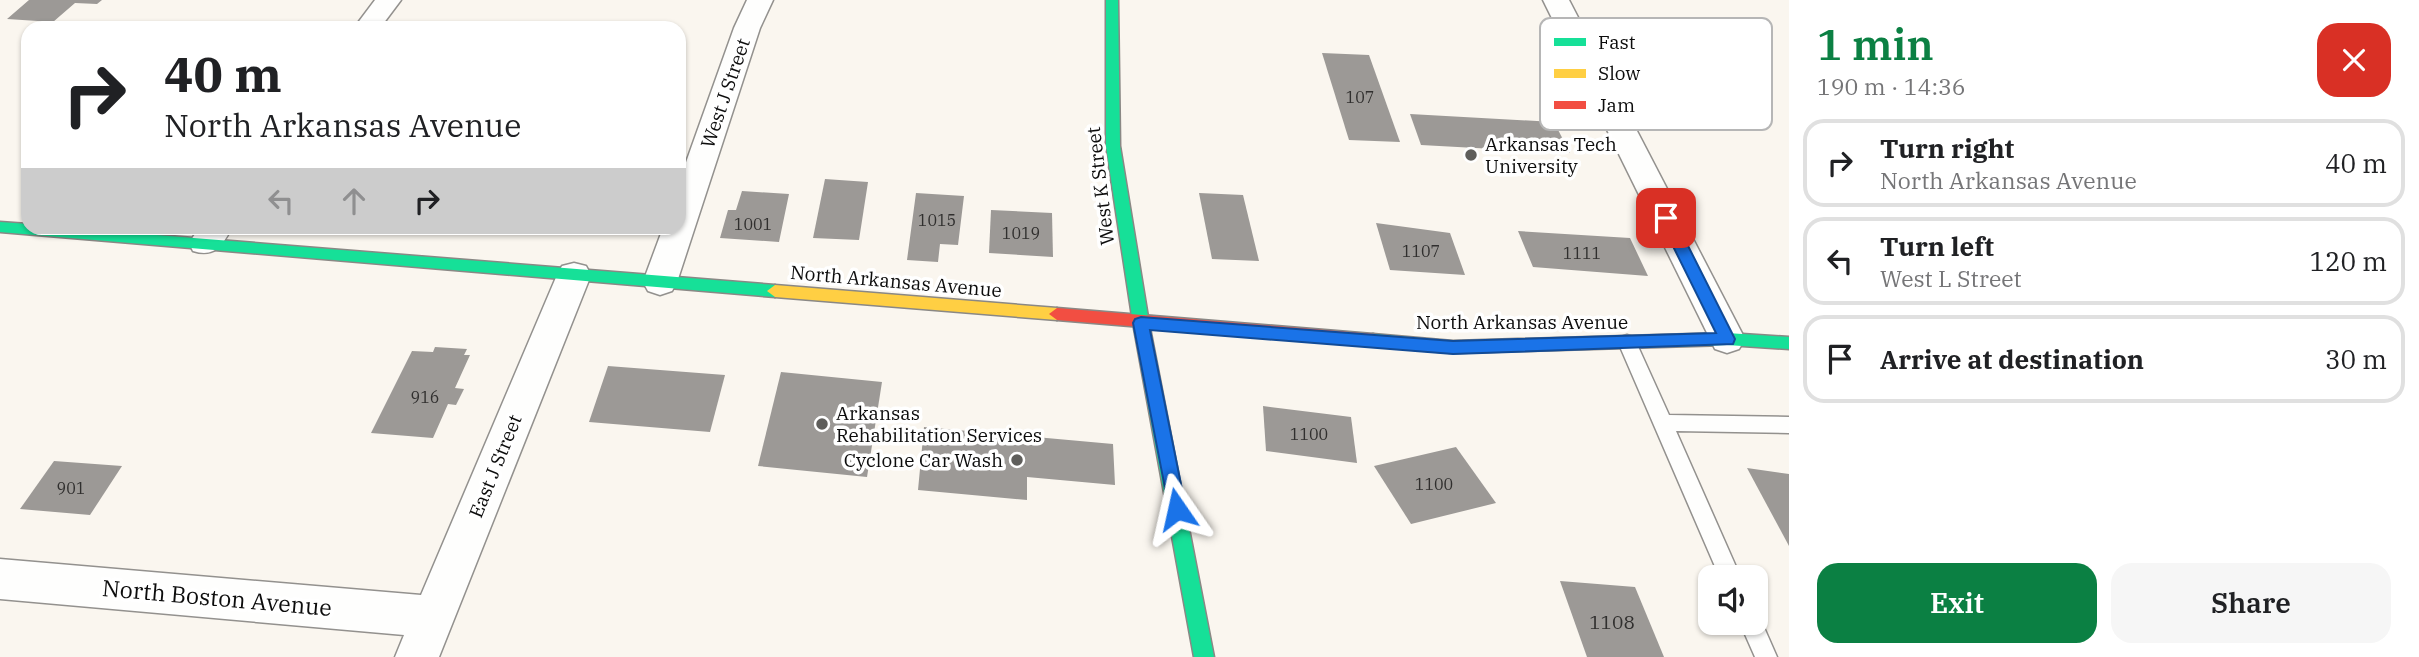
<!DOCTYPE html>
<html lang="en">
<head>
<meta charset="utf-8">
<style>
  body { margin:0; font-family:"IBM Plex Serif",serif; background:#f6f6f6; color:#202124; height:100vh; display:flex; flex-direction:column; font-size:26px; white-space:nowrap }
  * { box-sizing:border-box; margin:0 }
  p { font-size:23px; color:#757577 }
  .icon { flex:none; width:38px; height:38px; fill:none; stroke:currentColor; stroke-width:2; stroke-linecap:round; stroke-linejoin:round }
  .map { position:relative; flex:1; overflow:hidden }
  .panel { display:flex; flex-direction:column; background:#fff; width:630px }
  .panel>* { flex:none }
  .banner { position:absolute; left:21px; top:21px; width:665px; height:214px; border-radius:21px; box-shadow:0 2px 5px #0004; background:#fff; color:#202124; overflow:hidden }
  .controls { position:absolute; left:1698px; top:565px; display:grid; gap:14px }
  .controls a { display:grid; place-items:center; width:70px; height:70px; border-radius:14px; background:#fff; box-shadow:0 2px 5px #0004; font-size:35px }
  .pin { position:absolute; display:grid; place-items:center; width:60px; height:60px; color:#fff; margin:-30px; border-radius:14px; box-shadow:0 4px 10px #0006 }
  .me { position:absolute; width:77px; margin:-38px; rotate:349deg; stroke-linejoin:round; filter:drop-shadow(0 0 5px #0008) }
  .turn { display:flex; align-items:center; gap:24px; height:147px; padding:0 28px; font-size:32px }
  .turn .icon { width:91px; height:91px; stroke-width:2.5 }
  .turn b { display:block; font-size:49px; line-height:60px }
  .lanes { display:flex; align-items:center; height:66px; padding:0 28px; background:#0003; justify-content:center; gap:35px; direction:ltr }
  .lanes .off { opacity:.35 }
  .round { display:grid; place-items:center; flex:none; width:74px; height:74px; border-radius:21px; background:#f6f6f6 }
  .headline { display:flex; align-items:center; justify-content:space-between; height:119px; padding:0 28px }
  h1 { font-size:42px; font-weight:600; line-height:52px; color:#0b8043 }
  .cta { display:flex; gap:14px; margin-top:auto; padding:14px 28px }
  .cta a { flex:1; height:80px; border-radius:21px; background:#0b8043; color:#fff; font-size:28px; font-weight:600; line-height:80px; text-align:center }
  .cta a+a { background:#f6f6f6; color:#202124 }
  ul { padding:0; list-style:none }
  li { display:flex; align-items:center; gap:21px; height:88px; margin:0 14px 10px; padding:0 14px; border:4px solid #e0e0e0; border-radius:21px }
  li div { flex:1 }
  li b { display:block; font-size:26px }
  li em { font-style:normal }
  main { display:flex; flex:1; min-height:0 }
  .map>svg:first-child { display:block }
  .building { fill:#9c9996 }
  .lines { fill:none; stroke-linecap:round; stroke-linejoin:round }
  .lane-casing { stroke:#93918e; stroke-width:3 }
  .street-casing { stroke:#93918e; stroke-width:3 }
  .fast-casing { stroke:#8a8885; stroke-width:3 }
  .slow-casing { stroke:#8a8885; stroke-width:3 }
  .jam-casing { stroke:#8a8885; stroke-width:3 }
  .lane { fill:#fefefd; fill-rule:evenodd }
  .street { fill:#fefefd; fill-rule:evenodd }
  .fast { fill:#16e098; fill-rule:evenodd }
  .slow { fill:#ffcf43; fill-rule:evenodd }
  .jam { fill:#f24e42; fill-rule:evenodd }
  .route { fill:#1a73e8; stroke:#114b97; stroke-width:2 }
  .poi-dot { fill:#5f5e5b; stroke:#fff; stroke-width:2.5 }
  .labels { text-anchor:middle; stroke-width:7; stroke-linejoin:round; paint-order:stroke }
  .number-label { font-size:16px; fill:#302f2e }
  .street-label { font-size:19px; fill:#0c0c0c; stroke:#fff }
  .poi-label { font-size:19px; fill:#0c0c0c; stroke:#fff; text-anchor:start }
  .near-number-label { font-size:19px; fill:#302f2e }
  .near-street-label { font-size:23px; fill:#0c0c0c; stroke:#fff }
  .key { fill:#fff; stroke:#b6b6b6; stroke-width:2 }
  .key-label { font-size:19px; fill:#0c0c0c }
</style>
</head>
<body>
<main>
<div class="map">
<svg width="1789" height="657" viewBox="0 0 1789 657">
  <rect width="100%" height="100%" fill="#faf6ef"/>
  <!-- building -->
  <g class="building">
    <path d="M29,0H102L97,4L75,3L53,22L7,19Z"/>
    <path d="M1322,53L1369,55L1400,142L1349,140Z"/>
    <path d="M1410,114L1554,122L1570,153L1421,145Z"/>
    <path d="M825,179L868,182L859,240L813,238Z"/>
    <path d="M742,191L789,194L779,242L720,238L728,210H736Z"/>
    <path d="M916,193L964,196L958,245L940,244L938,262L907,260Z"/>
    <path d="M1199,193L1243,195L1259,261L1212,259Z"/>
    <path d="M991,210L1052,213L1053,257L989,253Z"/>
    <path d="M1376,223L1450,233L1465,275L1390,270Z"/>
    <path d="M1518,231L1630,238L1648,276L1533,267Z"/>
    <path d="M435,347L467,349L464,355H470L455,388L464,389L456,405L448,404L433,438L371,433L412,351L433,352Z"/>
    <path d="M608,366L725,375L710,432L589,422Z"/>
    <path d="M781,372L882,382L867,477L758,466Z"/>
    <path d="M1263,406L1351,417L1357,463L1266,451Z"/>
    <path d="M924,427L1113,444L1115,485L1027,477V500L918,490Z"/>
    <path d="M1456,447L1496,503L1411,524L1374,466Z"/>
    <path d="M54,461L122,466L90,515L20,509Z"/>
    <path d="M1747,468L1789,474V546Z"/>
    <path d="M1560,581L1635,587L1664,657H1587Z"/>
  </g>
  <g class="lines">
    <defs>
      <g id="lane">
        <path d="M1627,335L1633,337L1636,342L1669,415L1789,417V433L1676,431L1741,578H1720L1618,342L1621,337Z"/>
        <path d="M1755,614L1759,616L1777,657H1755L1740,623H1755Z"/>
      </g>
      <g id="street">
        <path d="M375,0H401L380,28H354Z"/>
        <path d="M747,0H773L760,28L677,282L672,291L660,295L648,291L643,282L663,228H679V182L734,28Z"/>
        <path d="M1543,0H1569L1745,339L1739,349L1727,353L1715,349Z"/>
        <path d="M199,228H232C222,245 215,258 193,251L189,243Z"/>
        <path d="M574,263L586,266L591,275L439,657H395L404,635L0,599V559L421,595L557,275L562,266Z"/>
      </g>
      <g id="fast">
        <path d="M1106,0H1118L1120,146L1149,323L1214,657H1194L1133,323L1106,146Z"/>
        <path d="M0,222L28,224V228H69L775,285L783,291L775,297L0,232Z"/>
        <path d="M1727,333L1789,337V349L1727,345L1453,353L1373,346L1367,344L1365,340L1367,336L1373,334L1453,341Z"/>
      </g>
      <path id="slow" d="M775,285L1057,308L1065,314L1057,320L775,297L767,291Z"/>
      <path id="jam" d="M1057,308L1373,334L1379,336L1381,340L1379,344L1373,346L1057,320L1049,314Z"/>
    </defs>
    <!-- lane casing -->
    <use href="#lane" class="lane-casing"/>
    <!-- street casing -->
    <use href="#street" class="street-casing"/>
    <!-- fast casing -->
    <use href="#fast" class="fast-casing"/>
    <!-- slow casing -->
    <use href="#slow" class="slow-casing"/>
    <!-- jam casing -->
    <use href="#jam" class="jam-casing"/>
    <!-- lane -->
    <use href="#lane" class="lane"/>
    <!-- street -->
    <use href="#street" class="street"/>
    <!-- fast -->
    <use href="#fast" class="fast"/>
    <!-- slow -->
    <use href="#slow" class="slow"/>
    <!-- jam -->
    <use href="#jam" class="jam"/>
  </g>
  <!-- route -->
  <path class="route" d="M1666,213L1674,218L1735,339L1733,344L1453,354L1150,330L1186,509L1183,514L1177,517L1170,514L1133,323L1135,319L1141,317L1453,341L1716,333L1659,218Z"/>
  <!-- markers -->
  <g class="poi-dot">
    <circle cx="1471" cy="155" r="7"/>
    <circle cx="822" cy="424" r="7"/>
    <circle cx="1017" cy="460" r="7"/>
  </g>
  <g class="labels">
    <!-- number labels -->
    <g class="number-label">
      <text x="1360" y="103">107</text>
      <text x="937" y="226">1015</text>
      <text x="753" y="230">1001</text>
      <text x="1021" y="239">1019</text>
      <text x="1421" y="257">1107</text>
      <text x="1582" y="259">1111</text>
      <text x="425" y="403">916</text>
      <text x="1309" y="440">1100</text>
      <text x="1434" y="490">1100</text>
      <text x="71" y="494">901</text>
    </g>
    <!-- street labels -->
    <g class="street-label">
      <text transform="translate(725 93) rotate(-71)" y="7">West J Street</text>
      <text transform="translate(1100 186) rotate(-97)" y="7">West K Street</text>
      <text transform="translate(896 281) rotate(5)" y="7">North Arkansas Avenue</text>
      <text x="1522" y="329">North Arkansas Avenue</text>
      <text transform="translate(495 466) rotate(-68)" y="7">East J Street</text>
    </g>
    <!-- poi labels -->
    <g class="poi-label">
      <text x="1485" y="151">Arkansas Tech<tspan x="1485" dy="22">University</tspan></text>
      <text x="836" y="420">Arkansas<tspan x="836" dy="22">Rehabilitation Services</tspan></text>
      <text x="1003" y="467" text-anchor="end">Cyclone Car Wash</text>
    </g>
    <!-- near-number labels -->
    <g class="near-number-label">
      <text x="1612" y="629">1108</text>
    </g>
    <!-- near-street labels -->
    <g class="near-street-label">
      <text transform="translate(217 598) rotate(5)" y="8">North Boston Avenue</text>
    </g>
  </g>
  <!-- legend -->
  <rect x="1540" y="18" width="232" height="112" rx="10" class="key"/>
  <rect x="1554" y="38" width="32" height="8" fill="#16e098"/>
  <rect x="1554" y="69" width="32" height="9" fill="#ffcf43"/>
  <rect x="1554" y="101" width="32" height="8" fill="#f24e42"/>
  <g class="key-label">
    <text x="1598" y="49">Fast</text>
    <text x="1598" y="80">Slow</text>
    <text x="1598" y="112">Jam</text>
  </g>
</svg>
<div class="controls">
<a><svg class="icon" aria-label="sound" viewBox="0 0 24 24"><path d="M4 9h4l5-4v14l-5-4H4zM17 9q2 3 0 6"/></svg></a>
</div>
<div class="pin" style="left:1666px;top:218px;background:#d93025"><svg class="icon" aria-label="arrive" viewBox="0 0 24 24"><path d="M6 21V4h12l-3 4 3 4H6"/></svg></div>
<svg class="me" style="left:1177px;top:509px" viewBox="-20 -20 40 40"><path d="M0-17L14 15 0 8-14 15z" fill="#1a73e8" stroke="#fff" stroke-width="4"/></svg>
<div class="banner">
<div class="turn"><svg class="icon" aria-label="right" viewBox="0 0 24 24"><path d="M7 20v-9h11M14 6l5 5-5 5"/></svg><div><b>40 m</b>North Arkansas Avenue</div></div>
<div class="lanes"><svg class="icon off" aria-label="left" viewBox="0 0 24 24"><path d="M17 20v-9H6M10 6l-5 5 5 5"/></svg><svg class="icon off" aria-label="ahead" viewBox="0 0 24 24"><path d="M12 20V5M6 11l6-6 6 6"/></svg><svg class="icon" aria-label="right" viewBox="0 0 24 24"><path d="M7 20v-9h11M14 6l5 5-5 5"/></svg></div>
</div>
</div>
<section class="panel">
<div class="headline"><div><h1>1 min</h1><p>190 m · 14:36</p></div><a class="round" style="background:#d93025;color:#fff"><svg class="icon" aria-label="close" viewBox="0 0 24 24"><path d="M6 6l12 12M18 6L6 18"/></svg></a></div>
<ul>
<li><svg class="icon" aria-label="right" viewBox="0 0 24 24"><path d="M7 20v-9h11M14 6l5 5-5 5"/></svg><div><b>Turn right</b><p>North Arkansas Avenue</p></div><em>40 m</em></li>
<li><svg class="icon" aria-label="left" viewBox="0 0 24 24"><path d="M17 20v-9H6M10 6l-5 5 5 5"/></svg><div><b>Turn left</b><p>West L Street</p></div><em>120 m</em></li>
<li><svg class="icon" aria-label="arrive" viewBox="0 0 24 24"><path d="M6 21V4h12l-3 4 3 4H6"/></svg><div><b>Arrive at destination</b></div><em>30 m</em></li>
</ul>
<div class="cta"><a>Exit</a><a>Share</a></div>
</section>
</main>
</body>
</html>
